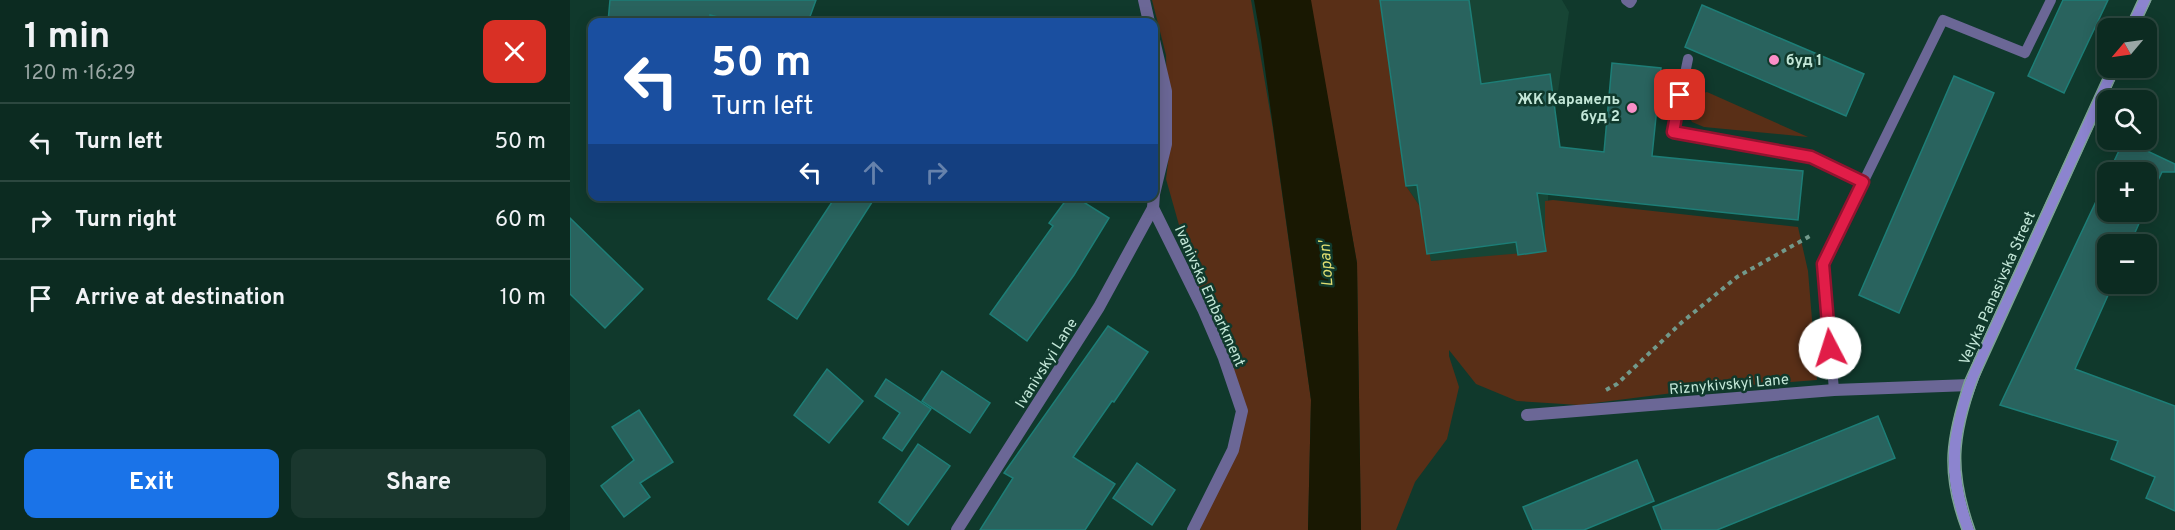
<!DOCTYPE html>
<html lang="en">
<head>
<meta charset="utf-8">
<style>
  body { margin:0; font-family:Overpass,sans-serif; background:#1a372e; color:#f1f3f6; height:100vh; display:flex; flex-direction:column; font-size:22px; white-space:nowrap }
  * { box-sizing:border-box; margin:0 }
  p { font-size:20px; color:#9aa7a5 }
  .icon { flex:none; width:33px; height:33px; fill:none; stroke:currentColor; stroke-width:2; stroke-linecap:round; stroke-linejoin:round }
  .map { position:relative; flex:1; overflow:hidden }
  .panel { display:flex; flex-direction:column; background:#0c2b21; width:570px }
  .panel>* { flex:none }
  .top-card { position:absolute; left:18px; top:18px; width:570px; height:183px; border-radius:12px; box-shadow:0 3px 15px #0003,0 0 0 2px #2c473f; background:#1a4fa0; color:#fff; overflow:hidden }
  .needle { width:39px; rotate:241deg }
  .tools { position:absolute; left:1527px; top:18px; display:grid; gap:12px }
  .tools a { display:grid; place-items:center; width:60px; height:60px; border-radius:12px; background:#0c2b21; box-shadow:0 3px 15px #0003,0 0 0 2px #2c473f; font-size:30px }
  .pin { position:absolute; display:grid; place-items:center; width:51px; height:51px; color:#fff; margin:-26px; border-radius:12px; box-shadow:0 3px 9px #0006 }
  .me { position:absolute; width:66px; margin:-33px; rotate:355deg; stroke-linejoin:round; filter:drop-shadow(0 0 4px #0008) }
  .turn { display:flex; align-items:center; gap:21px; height:126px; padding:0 24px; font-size:27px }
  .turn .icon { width:78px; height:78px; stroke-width:2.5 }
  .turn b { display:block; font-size:42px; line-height:51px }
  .lanes { display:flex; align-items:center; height:57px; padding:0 24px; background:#0003; justify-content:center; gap:30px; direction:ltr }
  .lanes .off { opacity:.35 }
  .round { display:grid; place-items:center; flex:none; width:63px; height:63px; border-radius:12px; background:#1a372e }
  .head { display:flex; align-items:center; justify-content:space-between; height:102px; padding:0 24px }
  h1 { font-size:36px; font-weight:700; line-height:45px }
  .cta { display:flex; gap:12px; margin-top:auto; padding:12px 24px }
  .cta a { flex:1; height:69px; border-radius:12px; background:#1a73e8; color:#fff; font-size:24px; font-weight:700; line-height:69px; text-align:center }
  .cta a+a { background:#1a372e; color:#f1f3f6 }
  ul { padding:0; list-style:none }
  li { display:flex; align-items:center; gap:18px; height:78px; padding:0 24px; border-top:2px solid #2c473f }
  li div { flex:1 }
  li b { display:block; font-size:22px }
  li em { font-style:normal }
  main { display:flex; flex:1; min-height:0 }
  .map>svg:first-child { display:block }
  .built { fill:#174535 }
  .green { fill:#592f17 }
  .water { fill:#191802 }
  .building { fill:#29635e; stroke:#1d7e77; stroke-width:1.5 }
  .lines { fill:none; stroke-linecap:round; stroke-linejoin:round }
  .path { stroke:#72998b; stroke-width:4; stroke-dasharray:4.5 4.5; stroke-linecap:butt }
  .lane { stroke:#6b6796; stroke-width:10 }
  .street { stroke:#6b6796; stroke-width:12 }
  .secondary { stroke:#8c84cf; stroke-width:12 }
  .tram { stroke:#7da395; stroke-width:1.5 }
  .route-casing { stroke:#92132f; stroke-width:15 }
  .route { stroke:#e11d48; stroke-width:10 }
  .poi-dot { fill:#fa8fc8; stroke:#10392c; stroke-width:2 }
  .labels { text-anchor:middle; stroke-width:5; stroke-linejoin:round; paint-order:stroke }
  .poi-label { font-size:15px; font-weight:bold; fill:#c3e7d8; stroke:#10392c; text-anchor:start }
  .street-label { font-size:15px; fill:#c3e7d8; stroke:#10392c }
  .water-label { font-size:16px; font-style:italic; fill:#e0de71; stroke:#10392c }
</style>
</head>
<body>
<main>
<section class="panel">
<div class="head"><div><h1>1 min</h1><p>120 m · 16:29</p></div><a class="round" style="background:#d93025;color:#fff"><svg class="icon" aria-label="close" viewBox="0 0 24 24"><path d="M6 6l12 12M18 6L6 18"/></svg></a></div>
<ul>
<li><svg class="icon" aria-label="left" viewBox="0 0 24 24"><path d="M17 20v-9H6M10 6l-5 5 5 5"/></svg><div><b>Turn left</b></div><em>50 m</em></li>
<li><svg class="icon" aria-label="right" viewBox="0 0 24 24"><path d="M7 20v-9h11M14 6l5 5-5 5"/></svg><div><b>Turn right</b></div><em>60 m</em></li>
<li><svg class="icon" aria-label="arrive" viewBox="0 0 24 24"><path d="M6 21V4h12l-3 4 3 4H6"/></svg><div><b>Arrive at destination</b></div><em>10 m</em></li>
</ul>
<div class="cta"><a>Exit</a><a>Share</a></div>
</section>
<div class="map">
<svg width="1605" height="530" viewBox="0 0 1605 530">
  <rect width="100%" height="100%" fill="#10392c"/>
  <!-- built -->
  <path class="built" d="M810,0H992L999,12L980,150L976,251L948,255L859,261L851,208L836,186Z"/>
  <!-- green -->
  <g class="green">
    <path d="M582,0H681L703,129L741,400L738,530H630L672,411L645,330L622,271L596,179L599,154L596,55Z"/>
    <path d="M740,0H810L836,186L851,208L861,261L975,251V201L983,200L1228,227L1238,271L1247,380L1142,388L1009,405L947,401L906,384L879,350V356L889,387L877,439L845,482L826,530H791L787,263Z"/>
    <path d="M1137,92L1238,137L1134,127L1122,122L1119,116L1130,94Z"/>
  </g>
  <!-- water -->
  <path class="water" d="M684,0H741L787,263L791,530H738L741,400L691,40Z"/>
  <!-- building -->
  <g class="building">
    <path d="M40,0H246L238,22H167L140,15L139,22H38Z"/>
    <path d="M810,0H899L911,84L980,74L990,147L1034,152L1042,63L1091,68L1082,156L1233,171L1228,220L967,193L976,251L948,255L946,242L857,254L847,185L836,186Z"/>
    <path d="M1493,0H1538L1494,93L1458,76Z"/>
    <path d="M1132,5L1294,74L1276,116L1115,47Z"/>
    <path d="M1384,76L1424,93L1329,313L1289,295Z"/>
    <path d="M1554,140L1605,164V172H1592L1576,206V172H1539Z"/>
    <path d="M1538,176V212H1574L1560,244H1538V284H1543L1505,369L1605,406V511L1576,498L1585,477L1541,459L1548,441L1430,405Z"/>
    <path d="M266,196H306L227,319L198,299Z"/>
    <path d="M499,196H504L539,218L504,275L457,341L420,314L483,226L479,223Z"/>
    <path d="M0,218L73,289L35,328L0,294Z"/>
    <path d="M538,326L578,352L544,402L542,401L503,457L545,484L515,530H410L443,478L434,473Z"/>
    <path d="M257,369L293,401L259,443L224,415Z"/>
    <path d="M372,371L420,403L400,433L352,401Z"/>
    <path d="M316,379L361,409L332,451L313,438L330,413L305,396Z"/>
    <path d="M69,410L103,462L70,483L80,497L54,517L31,486L64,460L42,427Z"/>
    <path d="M1308,416L1325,458L1147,530H1092L1083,507Z"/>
    <path d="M348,444L380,466L338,525L309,502Z"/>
    <path d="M1067,460L1084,501L1014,530H963L953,507Z"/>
    <path d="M567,463L605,490L582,525L543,498Z"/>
  </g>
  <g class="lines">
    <!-- path -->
    <path class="path" d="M1036,390L1047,384L1111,323L1167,277L1240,236"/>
    <!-- lane -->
    <g class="lane">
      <path d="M1056,0L1060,3L1062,0"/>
      <path d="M1118,59L1103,132L1241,157L1293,182"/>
      <path d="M1264,390L1253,264L1373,20L1455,53L1481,0"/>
    </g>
    <!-- street -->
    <g class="street">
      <path d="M574,0L579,22"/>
      <path d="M583,208L633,309L654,358L672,411L663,450L623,530"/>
      <path d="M957,415L1264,390L1400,385"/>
      <path d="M387,530L529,307L583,208L584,194L596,144V91L584,40"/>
    </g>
    <!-- secondary -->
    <g class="secondary">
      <path d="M1561,28L1575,0"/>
      <path d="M1398,530C1374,462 1384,424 1410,360L1544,68"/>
    </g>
    <!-- tram -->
    <g class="tram">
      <path d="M1555,28L1568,0"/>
      <path d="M1568,28L1581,0"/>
      <path d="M1392,530C1370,472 1376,437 1395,380L1538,67"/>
      <path d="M1405,530C1384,471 1387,437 1408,379L1550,68"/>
    </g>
  </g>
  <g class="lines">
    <defs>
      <path id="route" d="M1110,95L1103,132L1241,157L1293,182L1253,264L1260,348"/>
    </defs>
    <!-- route casing -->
    <use href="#route" class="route-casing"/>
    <!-- route -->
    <use href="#route" class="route"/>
  </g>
  <!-- markers -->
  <g class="poi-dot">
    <circle cx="1204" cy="60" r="6"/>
    <circle cx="1062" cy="108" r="6"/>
  </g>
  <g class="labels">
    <!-- poi labels -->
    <g class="poi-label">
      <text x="1216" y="65">буд 1</text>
      <text x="1050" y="104" text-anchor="end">ЖК Карамель<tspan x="1050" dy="17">буд 2</tspan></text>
    </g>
    <!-- street labels -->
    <g class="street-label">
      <text transform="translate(1427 288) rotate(-66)" y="5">Velyka Panasivska Street</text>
      <text transform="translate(640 296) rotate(66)" y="5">Ivanivska Embarkment</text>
      <text transform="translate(476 363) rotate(-58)" y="5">Ivanivskyi Lane</text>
      <text transform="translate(1159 384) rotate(-5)" y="5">Riznykivskyi Lane</text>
    </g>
    <!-- water labels -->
    <g class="water-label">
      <text transform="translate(755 264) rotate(-94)" y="6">Lopan'</text>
    </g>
  </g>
</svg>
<div class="tools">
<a><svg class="needle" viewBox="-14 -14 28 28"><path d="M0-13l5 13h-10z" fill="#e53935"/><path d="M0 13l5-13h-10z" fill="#9aa7a5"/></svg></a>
<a><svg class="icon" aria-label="search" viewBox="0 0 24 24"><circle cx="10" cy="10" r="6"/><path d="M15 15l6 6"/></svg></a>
<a>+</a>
<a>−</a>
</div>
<div class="pin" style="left:1110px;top:95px;background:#d93025"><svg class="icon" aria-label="arrive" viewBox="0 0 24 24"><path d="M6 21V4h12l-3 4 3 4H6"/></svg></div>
<svg class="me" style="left:1260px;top:348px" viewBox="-20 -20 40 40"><circle r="19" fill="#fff"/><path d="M0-13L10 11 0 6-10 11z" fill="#e11d48"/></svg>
<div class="top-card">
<div class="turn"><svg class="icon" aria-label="left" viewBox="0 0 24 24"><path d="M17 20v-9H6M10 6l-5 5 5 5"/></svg><div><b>50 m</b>Turn left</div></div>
<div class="lanes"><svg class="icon" aria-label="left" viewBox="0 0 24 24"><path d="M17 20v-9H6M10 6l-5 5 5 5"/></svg><svg class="icon off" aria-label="ahead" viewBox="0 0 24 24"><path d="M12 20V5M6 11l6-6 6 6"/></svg><svg class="icon off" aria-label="right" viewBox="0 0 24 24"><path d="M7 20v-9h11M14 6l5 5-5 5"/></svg></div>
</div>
</div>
</main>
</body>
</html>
